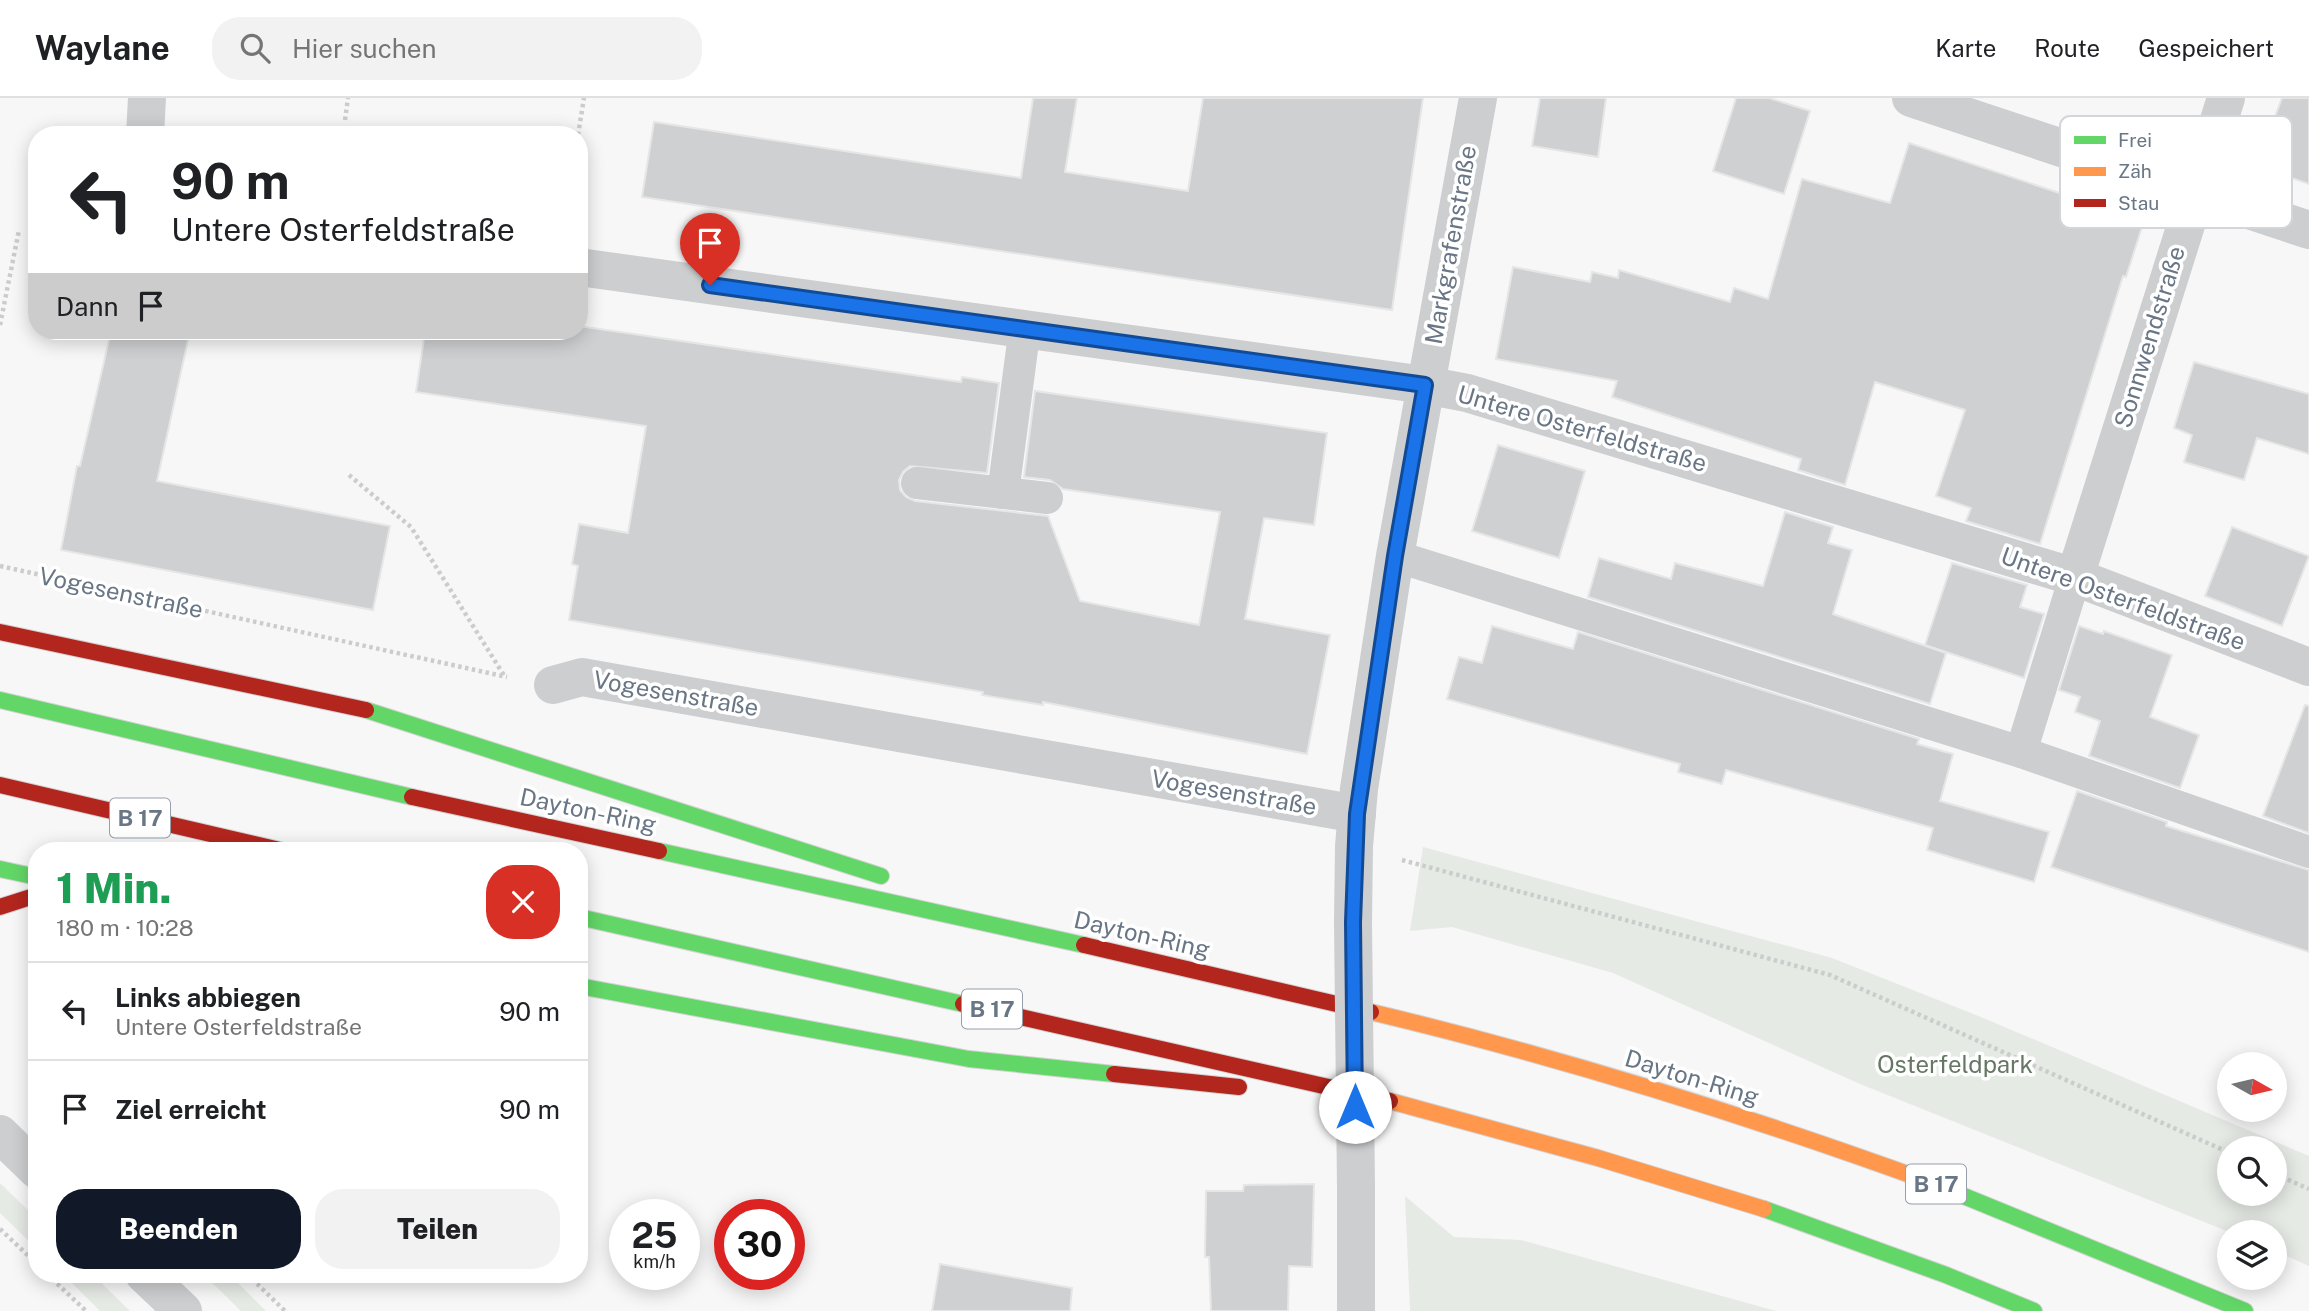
<!DOCTYPE html>
<html lang="de">
<head>
<meta charset="utf-8">
<style>
  body { margin:0; font-family:"Public Sans",sans-serif; background:#f2f2f2; color:#202124; height:100vh; display:flex; flex-direction:column; font-size:26px; white-space:nowrap }
  * { box-sizing:border-box; margin:0 }
  p { font-size:23px; color:#757577 }
  .icon { flex:none; width:38px; height:38px; fill:none; stroke:currentColor; stroke-width:2; stroke-linecap:round; stroke-linejoin:round }
  .map { position:relative; flex:1; overflow:hidden }
  .side { position:absolute; left:28px; top:744px; width:560px; height:441px; display:flex; flex-direction:column; background:#fff; border-radius:28px; box-shadow:0 4px 18px #0003 }
  .side>* { flex:none }
  .hud { position:absolute; left:28px; top:28px; width:560px; height:214px; border-radius:28px; box-shadow:0 4px 18px #0003; background:#fff; color:#202124; overflow:hidden }
  .needle { width:46px; rotate:98deg }
  .fabs { position:absolute; left:2217px; top:954px; display:grid; gap:14px }
  .fabs a { display:grid; place-items:center; width:70px; height:70px; border-radius:50%; background:#fff; box-shadow:0 4px 18px #0003; font-size:35px }
  .speed { position:absolute; left:609px; top:1101px; display:flex; gap:14px; font-size:35px; font-weight:700; text-align:center }
  .speed>* { display:grid; place-content:center; width:91px; height:91px; border-radius:50%; background:#fff; box-shadow:0 4px 18px #0003; line-height:1 }
  .speed small { font-size:18px; font-weight:400 }
  .speed .limit { border:10px solid #d22; background:#fff; color:#111 }
  .pin { position:absolute; display:grid; place-items:center; width:60px; height:60px; color:#fff; margin:-72px -30px; border-radius:50% 50% 50% 0; rotate:-45deg; box-shadow:0 0 7px #0007 }
  .pin .icon { rotate:45deg }
  .me { position:absolute; width:77px; margin:-38px; rotate:0deg; stroke-linejoin:round; filter:drop-shadow(0 0 5px #0008) }
  .turn { display:flex; align-items:center; gap:24px; height:147px; padding:0 28px; font-size:32px }
  .turn .icon { width:91px; height:91px; stroke-width:2.5 }
  .turn b { display:block; font-size:49px; line-height:60px }
  .then { display:flex; align-items:center; height:66px; padding:0 28px; background:#0003; gap:14px; font-size:26px }
  .round { display:grid; place-items:center; flex:none; width:74px; height:74px; border-radius:28px; background:#f2f2f2 }
  .head { display:flex; align-items:center; justify-content:space-between; height:119px; padding:0 28px }
  h1 { font-size:42px; font-weight:800; line-height:52px; color:#1e9e55 }
  .primary-button { display:flex; gap:14px; margin-top:auto; padding:14px 28px }
  .primary-button a { flex:1; height:80px; border-radius:28px; background:#111827; color:#fff; font-size:28px; font-weight:800; line-height:80px; text-align:center }
  .primary-button a+a { background:#f2f2f2; color:#202124 }
  ul { padding:0; list-style:none }
  li { display:flex; align-items:center; gap:21px; height:98px; padding:0 28px; border-top:2px solid #e0e0e0 }
  li div { flex:1 }
  li b { display:block; font-size:26px }
  li em { font-style:normal }
  header { display:flex; align-items:center; gap:42px; box-sizing:border-box; height:98px; padding:0 35px; background:#fff; border-bottom:2px solid #e0e0e0 }
  header strong { font-size:33px }
  nav { display:flex; gap:38px; margin-inline-start:auto; font-size:24px }
  .search { width:490px; height:63px; background:#f2f2f2; display:flex; align-items:center; gap:18px; box-sizing:border-box; padding:0 24px; border-radius:28px; color:#757577; font-size:26px }
  .map>svg:first-child { display:block }
  .green { fill:#e6eae5; fill-rule:evenodd }
  .building { fill:#ced0d1; stroke:#e6e6e6; stroke-width:2 }
  .lines { fill:none; stroke-linecap:round; stroke-linejoin:round }
  .fast-casing { stroke:#d3d3d4; stroke-width:18 }
  .slow-casing { stroke:#d3d3d4; stroke-width:18 }
  .jam-casing { stroke:#d3d3d4; stroke-width:18 }
  .path { stroke:#cbcccc; stroke-width:4.5; stroke-dasharray:3.5 3.5; stroke-linecap:butt }
  .lane { stroke:#cdced0; stroke-width:32 }
  .street { stroke:#cdced0; stroke-width:38 }
  .fast { stroke:#63d668; stroke-width:16 }
  .slow { stroke:#ff974d; stroke-width:16 }
  .jam { stroke:#b3261e; stroke-width:16 }
  .street-bridge { stroke:#cdced0; stroke-width:38 }
  .route-casing { stroke:#114b97; stroke-width:18 }
  .route { stroke:#1a73e8; stroke-width:12 }
  .labels { text-anchor:middle; stroke-width:7; stroke-linejoin:round; paint-order:stroke }
  .shield { fill:#fff; stroke:#969faa; stroke-width:2 }
  .shield-label { font-size:23px; font-weight:bold; fill:#697685 }
  .street-label { font-size:24px; fill:#697685; stroke:#fff }
  .park-label { font-size:24px; fill:#667764; stroke:#fff }
  .key { fill:#fff; stroke:#d2d6da; stroke-width:2 }
  .key-label { font-size:19px; fill:#697685 }
</style>
</head>
<body>
<header>
<strong>Waylane</strong>
<div class="search"><svg class="icon" aria-label="search" viewBox="0 0 24 24"><circle cx="10" cy="10" r="6"/><path d="M15 15l6 6"/></svg>Hier suchen</div>
<nav><a>Karte</a><a>Route</a><a>Gespeichert</a></nav>
</header>
<div class="map">
<svg width="2309" height="1213" viewBox="0 0 2309 1213">
  <rect width="100%" height="100%" fill="#f7f7f7"/>
  <!-- green -->
  <g class="green">
    <path d="M1423,749L1832,860L1981,919L2309,1058V1168L2275,1153V1134H2229L1860,986L1613,875L1452,829L1410,833ZM2230,1050H2275V1096H2230Z"/>
    <path d="M0,1085L37,1121V1151L0,1115Z"/>
    <path d="M1405,1098L1454,1139L1521,1142L1776,1213H1410Z"/>
    <path d="M63,1176H92L130,1213H100Z"/>
    <path d="M203,1176H229L266,1213H241Z"/>
  </g>
  <!-- building -->
  <g class="building">
    <path d="M1033,0H1077L1065,74L1188,93L1203,0H1423L1392,212L642,99L654,24L1021,80Z"/>
    <path d="M1540,0H1606L1598,59L1532,48Z"/>
    <path d="M1736,0H1769L1810,13L1784,96L1713,73Z"/>
    <path d="M2282,0H2309V86L2289,79L2272,89L2259,61Z"/>
    <path d="M1909,45L2144,123L2126,179L2123,178L2040,446L1966,423L1971,410L1936,398L1965,312L1875,284L1845,387L1798,372L1801,361L1612,299L1617,283L1496,261L1513,169L1590,184L1592,174L1618,180L1619,172L1730,204L1734,190L1768,201L1802,81L1890,105Z"/>
    <path d="M579,228L961,284L962,279L999,285L987,375L910,368L903,374L899,382L900,392L906,399L915,403L1048,418L1080,503L1199,527L1220,414L1063,391L1050,382L1024,379L1035,293L1327,335L1314,427L1264,420L1245,521L1330,537L1307,656L1043,604V607L982,597L983,594L569,522L578,468L572,466L579,426L628,435L646,328L416,294L425,233H579Z"/>
    <path d="M111,233H190L157,383L390,428L373,512L61,452L77,368H80Z"/>
    <path d="M2194,264L2309,296V356L2257,340L2244,382L2184,364L2192,337L2174,330Z"/>
    <path d="M1498,347L1585,373L1559,460L1472,433Z"/>
    <path d="M1785,414L1833,429L1828,445L1852,452L1833,516L1946,555L1930,606L1588,499L1599,460L1671,481L1675,465L1763,488Z"/>
    <path d="M2232,429L2309,458L2282,528L2205,498Z"/>
    <path d="M1952,465L2027,487L2020,509L2044,516L2024,580L1925,547Z"/>
    <path d="M1492,528L1573,551L1578,534L1919,641L1917,646L1953,656L1940,703L2049,734L2034,784L1927,752L1933,730L1726,672L1722,686L1678,674L1680,666L1447,601L1459,559L1482,565Z"/>
    <path d="M2079,528L2103,536L2104,533L2172,557L2150,619L2199,637L2180,690L2089,658L2100,623L2075,614L2080,599L2059,592Z"/>
    <path d="M2305,607L2309,608V735L2263,718Z"/>
    <path d="M2077,693L2167,724L2166,728L2309,772V854L2051,769Z"/>
    <path d="M1314,1086L1312,1169L1289,1168L1288,1213H1211L1209,1159H1205L1206,1093H1243L1244,1087Z"/>
    <path d="M940,1166L1072,1190L1070,1213H932Z"/>
  </g>
  <g class="lines">
    <defs>
      <g id="fast">
        <path d="M0,602L412,699"/>
        <path d="M366,612L881,778"/>
        <path d="M659,753L1084,847"/>
        <path d="M0,771L37,779"/>
        <path d="M579,819L963,906"/>
        <path d="M579,888L969,961L1114,976"/>
        <path d="M1927,1083L2245,1213"/>
        <path d="M1764,1111L1946,1177L2034,1213"/>
      </g>
      <g id="slow">
        <path d="M1371,914C1560,959 1745,1017 1927,1083"/>
        <path d="M1390,1003L1598,1060L1764,1111"/>
      </g>
      <g id="jam">
        <path d="M0,534L366,612"/>
        <path d="M0,687L280,752"/>
        <path d="M412,699L659,753"/>
        <path d="M0,809L37,797"/>
        <path d="M1084,847L1371,914"/>
        <path d="M963,906L1390,1003"/>
        <path d="M1114,976L1239,989"/>
      </g>
    </defs>
    <!-- fast casing -->
    <use href="#fast" class="fast-casing"/>
    <!-- slow casing -->
    <use href="#slow" class="slow-casing"/>
    <!-- jam casing -->
    <use href="#jam" class="jam-casing"/>
    <!-- path -->
    <g class="path">
      <path d="M345,22L348,0"/>
      <path d="M578,37L584,0"/>
      <path d="M0,227L19,132"/>
      <path d="M349,377L411,429L505,579"/>
      <path d="M0,468L507,579"/>
      <path d="M1402,762L1830,877L2230,1055"/>
      <path d="M2275,1076L2309,1091"/>
      <path d="M0,1131L37,1166"/>
      <path d="M47,1176L86,1213"/>
      <path d="M247,1176L285,1213"/>
    </g>
    <!-- lane -->
    <g class="lane">
      <path d="M917,385L1047,400"/>
      <path d="M1003,395L1025,229"/>
      <path d="M1395,458L2021,654L2309,754"/>
      <path d="M2021,654L2075,479"/>
    </g>
    <!-- street -->
    <g class="street">
      <path d="M1911,0L2309,132"/>
      <path d="M145,37L147,0"/>
      <path d="M579,169L1425,287L1467,295L2075,479L2309,569"/>
      <path d="M2075,479L2226,0"/>
      <path d="M553,587L582,579L1357,716"/>
      <path d="M1353,824L1354,748L1359,691L1395,458L1478,0"/>
      <path d="M0,1036L37,1072"/>
      <path d="M1356,1088V1213"/>
      <path d="M144,1176L183,1213"/>
    </g>
    <!-- fast -->
    <use href="#fast" class="fast"/>
    <!-- slow -->
    <use href="#slow" class="slow"/>
    <!-- jam -->
    <use href="#jam" class="jam"/>
    <!-- street-bridge -->
    <path class="street-bridge" d="M1353,824L1356,1088"/>
  </g>
  <g class="lines">
    <defs>
      <path id="route" d="M710,187L1425,287L1395,458L1357,716L1353,824L1355,1009"/>
    </defs>
    <!-- route casing -->
    <use href="#route" class="route-casing"/>
    <!-- route -->
    <use href="#route" class="route"/>
  </g>
  <g class="labels">
    <!-- shield labels -->
    <g class="shield">
      <rect x="110" y="700.5" width="60" height="39" rx="5"/>
      <rect x="962" y="891.5" width="60" height="39" rx="5"/>
      <rect x="1906" y="1066.5" width="60" height="39" rx="5"/>
    </g>
    <g class="shield-label">
      <text x="140" y="728">B 17</text>
      <text x="992" y="919">B 17</text>
      <text x="1936" y="1094">B 17</text>
    </g>
    <!-- street labels -->
    <g class="street-label">
      <text transform="translate(1451 147) rotate(-80)" y="8">Markgrafenstraße</text>
      <text transform="translate(2150 239) rotate(-73)" y="8">Sonnwendstraße</text>
      <text transform="translate(1582 331) rotate(16)" y="8">Untere Osterfeldstraße</text>
      <text transform="translate(121 495) rotate(12)" y="8">Vogesenstraße</text>
      <text transform="translate(2123 501) rotate(20)" y="8">Untere Osterfeldstraße</text>
      <text transform="translate(676 596) rotate(10)" y="8">Vogesenstraße</text>
      <text transform="translate(1234 695) rotate(10)" y="8">Vogesenstraße</text>
      <text transform="translate(588 713) rotate(12)" y="8">Dayton-Ring</text>
      <text transform="translate(1142 837) rotate(13)" y="8">Dayton-Ring</text>
      <text transform="translate(1692 980) rotate(17)" y="8">Dayton-Ring</text>
    </g>
    <!-- park labels -->
    <g class="park-label">
      <text x="1955" y="975">Osterfeldpark</text>
    </g>
  </g>
  <!-- legend -->
  <rect x="2060" y="18" width="232" height="112" rx="10" class="key"/>
  <rect x="2074" y="38" width="32" height="8" fill="#63d668"/>
  <rect x="2074" y="69" width="32" height="9" fill="#ff974d"/>
  <rect x="2074" y="101" width="32" height="8" fill="#b3261e"/>
  <g class="key-label">
    <text x="2118" y="49">Frei</text>
    <text x="2118" y="80">Zäh</text>
    <text x="2118" y="112">Stau</text>
  </g>
</svg>
<div class="fabs">
<a><svg class="needle" viewBox="-14 -14 28 28"><path d="M0-13l5 13h-10z" fill="#e53935"/><path d="M0 13l5-13h-10z" fill="#757577"/></svg></a>
<a><svg class="icon" aria-label="search" viewBox="0 0 24 24"><circle cx="10" cy="10" r="6"/><path d="M15 15l6 6"/></svg></a>
<a><svg class="icon" aria-label="layers" viewBox="0 0 24 24"><path d="M12 4l9 5-9 5-9-5zM3 14l9 5 9-5"/></svg></a>
</div>
<div class="speed"><div>25<small>km/h</small></div><div class="limit">30</div></div>
<div class="pin" style="left:710px;top:187px;background:#d93025"><svg class="icon" aria-label="arrive" viewBox="0 0 24 24"><path d="M6 21V4h12l-3 4 3 4H6"/></svg></div>
<svg class="me" style="left:1355px;top:1009px" viewBox="-20 -20 40 40"><circle r="19" fill="#fff"/><path d="M0-13L10 11 0 6-10 11z" fill="#1a73e8"/></svg>
<div class="hud">
<div class="turn"><svg class="icon" aria-label="left" viewBox="0 0 24 24"><path d="M17 20v-9H6M10 6l-5 5 5 5"/></svg><div><b>90 m</b>Untere Osterfeldstraße</div></div>
<div class="then">Dann<svg class="icon" aria-label="arrive" viewBox="0 0 24 24"><path d="M6 21V4h12l-3 4 3 4H6"/></svg></div>
</div>
<section class="side">
<div class="head"><div><h1>1 Min.</h1><p>180 m · 10:28</p></div><a class="round" style="background:#d93025;color:#fff"><svg class="icon" aria-label="close" viewBox="0 0 24 24"><path d="M6 6l12 12M18 6L6 18"/></svg></a></div>
<ul>
<li><svg class="icon" aria-label="left" viewBox="0 0 24 24"><path d="M17 20v-9H6M10 6l-5 5 5 5"/></svg><div><b>Links abbiegen</b><p>Untere Osterfeldstraße</p></div><em>90 m</em></li>
<li><svg class="icon" aria-label="arrive" viewBox="0 0 24 24"><path d="M6 21V4h12l-3 4 3 4H6"/></svg><div><b>Ziel erreicht</b></div><em>90 m</em></li>
</ul>
<div class="primary-button"><a>Beenden</a><a>Teilen</a></div>
</section>
</div>
</body>
</html>
